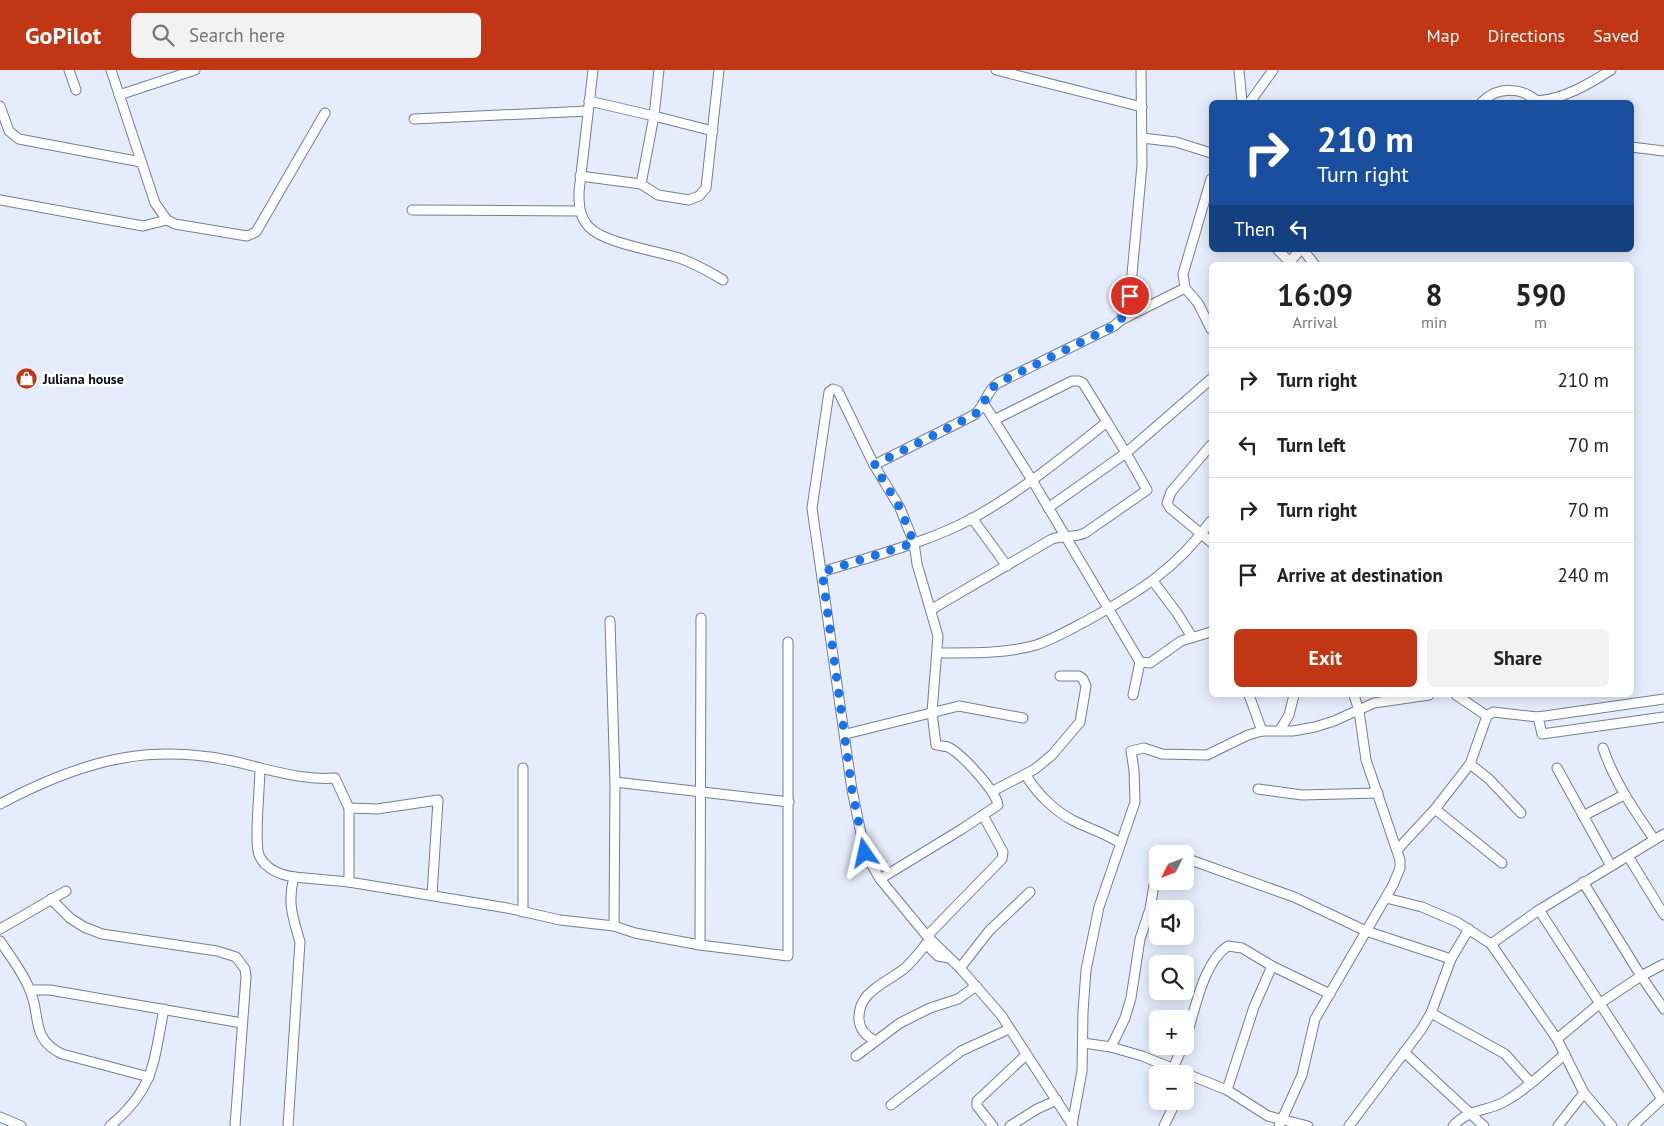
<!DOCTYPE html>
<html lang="en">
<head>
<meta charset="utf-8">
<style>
  body { margin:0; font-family:"PT Sans",sans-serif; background:#f2f2f2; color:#222; height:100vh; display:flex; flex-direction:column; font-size:19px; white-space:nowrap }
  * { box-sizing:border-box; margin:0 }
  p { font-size:16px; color:#767676 }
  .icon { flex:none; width:28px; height:28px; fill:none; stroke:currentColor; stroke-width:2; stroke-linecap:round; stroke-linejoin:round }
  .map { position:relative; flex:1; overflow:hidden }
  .panel { position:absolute; left:1209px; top:192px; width:425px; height:435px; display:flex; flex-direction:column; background:#fff; border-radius:8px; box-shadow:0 2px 12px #0003 }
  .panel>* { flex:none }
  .hud { position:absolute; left:1209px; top:30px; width:425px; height:152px; border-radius:8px; box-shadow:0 2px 12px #0003; background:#1a4fa0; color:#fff; overflow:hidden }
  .needle { width:32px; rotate:228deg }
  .buttons { position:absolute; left:1149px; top:775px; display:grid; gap:10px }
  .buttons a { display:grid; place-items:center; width:45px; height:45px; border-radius:8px; background:#fff; box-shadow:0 2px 12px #0003; font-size:25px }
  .pin { position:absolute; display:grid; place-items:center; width:42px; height:42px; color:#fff; margin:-21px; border:2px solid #fff; border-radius:50%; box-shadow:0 1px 5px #0007 }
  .me { position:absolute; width:55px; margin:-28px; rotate:349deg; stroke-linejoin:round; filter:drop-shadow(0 0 4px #0008) }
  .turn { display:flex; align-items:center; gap:18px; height:105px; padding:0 25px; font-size:22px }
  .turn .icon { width:65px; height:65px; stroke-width:2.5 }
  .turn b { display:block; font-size:35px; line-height:42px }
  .then { display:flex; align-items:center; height:48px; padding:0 25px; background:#0003; gap:10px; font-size:19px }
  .eta { display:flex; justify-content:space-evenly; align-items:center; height:85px; text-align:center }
  .eta b { font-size:30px; font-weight:800; line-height:35px }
  .primary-button { display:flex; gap:10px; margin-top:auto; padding:10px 25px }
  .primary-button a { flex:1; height:58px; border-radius:8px; background:#c13715; color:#fff; font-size:20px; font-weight:800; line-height:58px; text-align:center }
  .primary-button a+a { background:#f2f2f2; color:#222 }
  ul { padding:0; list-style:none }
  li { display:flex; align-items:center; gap:15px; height:65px; padding:0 25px; border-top:1px solid #e0e0e0 }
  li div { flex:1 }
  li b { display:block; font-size:19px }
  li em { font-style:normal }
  header { display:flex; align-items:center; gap:30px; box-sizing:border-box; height:70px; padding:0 25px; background:#c13715; color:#fff }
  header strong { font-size:24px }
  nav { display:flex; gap:28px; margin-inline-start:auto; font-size:18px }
  .search { width:350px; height:45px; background:#f2f2f2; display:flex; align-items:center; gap:12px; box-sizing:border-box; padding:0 18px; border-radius:8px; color:#767676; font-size:19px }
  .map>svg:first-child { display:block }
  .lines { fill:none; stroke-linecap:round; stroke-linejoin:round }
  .minor-casing { stroke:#747e94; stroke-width:11 }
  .minor { stroke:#fff; stroke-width:9 }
  .route { stroke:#1a73e8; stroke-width:9; stroke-dasharray:0 16.2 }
  .labels { text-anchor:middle; stroke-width:5; stroke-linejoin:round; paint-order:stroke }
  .poi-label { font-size:14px; font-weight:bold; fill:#090c14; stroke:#fff; text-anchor:start }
</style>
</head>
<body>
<header>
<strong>GoPilot</strong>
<div class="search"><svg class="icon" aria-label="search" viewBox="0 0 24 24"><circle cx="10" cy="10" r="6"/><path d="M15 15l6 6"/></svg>Search here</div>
<nav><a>Map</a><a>Directions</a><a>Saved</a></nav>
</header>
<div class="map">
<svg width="1664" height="1056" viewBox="0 0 1664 1056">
  <rect width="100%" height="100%" fill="#e5ecfb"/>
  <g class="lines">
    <defs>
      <g id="minor">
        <path d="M69,0L76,20"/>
        <path d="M111,0L155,133L167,150L175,154L247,166L256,162L325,43"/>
        <path d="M593,0L579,122C579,135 579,146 589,157C605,174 659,181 682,189C697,195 710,202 723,210"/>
        <path d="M996,0L1142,37"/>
        <path d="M1239,0L1242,32"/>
        <path d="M119,25L195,0"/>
        <path d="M589,31L654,46L659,0"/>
        <path d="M1537,31C1564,29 1589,14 1611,0"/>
        <path d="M1250,32L1273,0"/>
        <path d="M1482,32C1498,16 1522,17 1538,32"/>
        <path d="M0,36L9,61L19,69L141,92"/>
        <path d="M414,49L588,41"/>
        <path d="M1142,68L1176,72L1211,83"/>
        <path d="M1631,77L1664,81"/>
        <path d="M580,106L641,114L658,125L689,130L699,126L706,118L719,0"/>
        <path d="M1211,109L1183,204L1185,218L1198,233L1211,259"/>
        <path d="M641,114L654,46L713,61"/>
        <path d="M0,130L143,156L167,150"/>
        <path d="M412,140L579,141"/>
        <path d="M1278,180L1290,192"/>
        <path d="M1303,180L1315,195"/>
        <path d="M1287,195L1300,180"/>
        <path d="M1121,250L1185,218"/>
        <path d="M984,334L1032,410L1140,592L1150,593L1181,571L1211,562"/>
        <path d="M994,350L1072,311H1079L1083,313L1107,352"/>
        <path d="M1211,375L1171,422L1167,433L1170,438L1211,472"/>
        <path d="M874,395L838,321L833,319L829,322L812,438L852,720L865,783L880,809L927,866L960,898L1001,945L1073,1056"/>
        <path d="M972,448L1007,496"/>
        <path d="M822,502C872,486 927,473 973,448C1022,421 1064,386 1107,352L1126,383L1048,438"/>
        <path d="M1153,511L1177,543L1192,567"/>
        <path d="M932,539L1052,469C1064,465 1074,468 1085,463L1147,420L1126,383L1211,309"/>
        <path d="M610,551L615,712L614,856"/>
        <path d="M938,583C970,583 1005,584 1036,575C1054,569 1071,559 1088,550C1139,522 1176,499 1211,451"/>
        <path d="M1133,625L1140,592"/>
        <path d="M1249,625L1262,661"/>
        <path d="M1456,625L1487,646"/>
        <path d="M1664,629L1538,647L1542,664L1664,647"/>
        <path d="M1280,660L1289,645L1294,625"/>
        <path d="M846,664L959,636L1023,648"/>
        <path d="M1603,678C1614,711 1634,740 1654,769"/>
        <path d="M1470,694L1489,709L1521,743"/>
        <path d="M260,698C285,704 309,710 335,708L349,738L377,739L438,730L432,825"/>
        <path d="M523,698V842"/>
        <path d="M1557,698L1611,796"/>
        <path d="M1026,705C1036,723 1056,742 1074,751C1090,759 1105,763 1120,773"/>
        <path d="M615,712L789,732"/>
        <path d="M1258,719L1302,725L1378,723"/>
        <path d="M993,721L1035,699L1052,685L1080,652L1086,616L1083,609L1079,606H1060"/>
        <path d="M0,734C88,687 161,669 260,698C260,717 254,771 259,785C265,799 281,805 294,807C287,832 293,848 300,872L288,1056"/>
        <path d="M1435,739L1502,793"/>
        <path d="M1583,746L1624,725"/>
        <path d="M1397,780L1435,739L1470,694L1487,646L1493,642L1538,647"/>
        <path d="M1628,786L1664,845"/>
        <path d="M1185,788L1294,827L1366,861L1451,889"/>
        <path d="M294,807L349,812L507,838L560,850L614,856L635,863L700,875L788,886V572"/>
        <path d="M880,809L962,759L998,735C996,721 961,683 948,677C945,676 940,676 936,675L932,642L938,566L917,494L914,473L900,438L874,395L974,345C986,336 985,322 998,313L1114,256L1121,250L1130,226L1142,95L1141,0"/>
        <path d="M349,812V738"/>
        <path d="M1386,828L1422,837L1457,852L1491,874L1557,969L1584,1023L1612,1056"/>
        <path d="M51,829L70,848L84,857L102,864L217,881L236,887L245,899L246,907L235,1056"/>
        <path d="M1539,840L1662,1029"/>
        <path d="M0,859L66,821"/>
        <path d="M927,866L1002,789L1003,782L983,745"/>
        <path d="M0,871C10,886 22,901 29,918C42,945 29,968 62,984L149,1007"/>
        <path d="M1491,874L1539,840L1664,764"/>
        <path d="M700,875L701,548"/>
        <path d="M1664,894L1641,906L1664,939"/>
        <path d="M960,898L989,861L1030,822"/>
        <path d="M30,920H50L242,953"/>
        <path d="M1431,943L1505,984L1530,1012"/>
        <path d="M1557,969L1599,934L1641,906L1583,812"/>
        <path d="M874,970C866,966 860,959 859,950C857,921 887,913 905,898C913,891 919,883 926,874L938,886L949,888"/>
        <path d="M1185,970C1195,943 1202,893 1228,876L1242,878L1272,896L1330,924"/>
        <path d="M1083,973L1111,977L1142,986L1227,1020L1268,1046L1308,1056"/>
        <path d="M1111,977L1125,948L1131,928L1140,869L1150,839L1154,815L1158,806"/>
        <path d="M1404,982L1484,1056"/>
        <path d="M856,986L900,953L930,938L958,929L976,916"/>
        <path d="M1173,998L1183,976"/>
        <path d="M1227,1020L1254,937L1272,896"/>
        <path d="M891,1035L961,981L1009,959"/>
        <path d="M0,1047L21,1056"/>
        <path d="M1072,1055L1082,1001L1083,942L1086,900L1099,837L1135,732L1134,700L1131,681L1144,678L1162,684L1207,685L1248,665L1262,661H1293L1315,657L1334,651L1374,633L1429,625"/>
        <path d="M110,1056C155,1018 153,994 164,939"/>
        <path d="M993,1056L977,1036V1031L1026,985"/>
        <path d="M1010,1056L1037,1039L1057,1030"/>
        <path d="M1164,1056L1176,1031"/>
        <path d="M1279,1056L1302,1005L1315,949L1393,815L1400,798V790L1366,690L1359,641L1354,625"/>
        <path d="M1349,1056L1421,960L1431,943L1451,889L1469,859"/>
        <path d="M1453,1056C1470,1038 1485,1042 1504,1032C1526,1020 1546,1000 1565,984"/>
        <path d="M1558,1056L1584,1023"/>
        <path d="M1633,1056L1664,1027"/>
      </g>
    </defs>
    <!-- minor casing -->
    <use href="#minor" class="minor-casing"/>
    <!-- minor -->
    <use href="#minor" class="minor"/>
  </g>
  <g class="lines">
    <!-- route -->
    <path class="route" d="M865,783L852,720L822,502L914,473L900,438L874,395L974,345C986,336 985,322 998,313L1114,256L1121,250L1130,226"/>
  </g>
  <!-- icons -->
  <defs>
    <symbol id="shop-disc" viewBox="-11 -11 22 22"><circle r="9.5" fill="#c13715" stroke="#fff"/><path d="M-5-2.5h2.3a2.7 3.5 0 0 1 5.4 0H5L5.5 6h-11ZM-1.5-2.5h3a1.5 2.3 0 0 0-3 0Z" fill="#fff"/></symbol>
  </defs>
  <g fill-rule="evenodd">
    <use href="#shop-disc" x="14" y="296" width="25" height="25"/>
  </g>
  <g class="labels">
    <!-- poi labels -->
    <g class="poi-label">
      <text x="43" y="314">Juliana house</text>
    </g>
  </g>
</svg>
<div class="buttons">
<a><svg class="needle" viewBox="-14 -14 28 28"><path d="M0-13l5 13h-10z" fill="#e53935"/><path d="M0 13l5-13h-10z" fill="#767676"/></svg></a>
<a><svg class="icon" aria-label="sound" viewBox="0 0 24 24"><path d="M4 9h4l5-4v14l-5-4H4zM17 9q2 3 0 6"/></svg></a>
<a><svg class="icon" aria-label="search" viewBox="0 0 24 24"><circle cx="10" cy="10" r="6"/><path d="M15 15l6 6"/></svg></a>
<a>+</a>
<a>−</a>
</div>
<div class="pin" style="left:1130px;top:226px;background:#d93025"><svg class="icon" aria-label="arrive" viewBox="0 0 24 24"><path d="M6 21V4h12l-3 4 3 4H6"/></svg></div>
<svg class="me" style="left:865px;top:783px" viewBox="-20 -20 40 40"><path d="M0-17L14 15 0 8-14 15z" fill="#1a73e8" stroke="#fff" stroke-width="4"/></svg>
<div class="hud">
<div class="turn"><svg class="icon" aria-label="right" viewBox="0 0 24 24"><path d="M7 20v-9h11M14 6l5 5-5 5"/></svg><div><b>210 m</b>Turn right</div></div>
<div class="then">Then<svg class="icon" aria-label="left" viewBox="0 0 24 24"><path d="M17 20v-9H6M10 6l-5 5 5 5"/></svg></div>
</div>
<section class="panel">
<div class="eta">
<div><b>16:09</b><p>Arrival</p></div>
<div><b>8</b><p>min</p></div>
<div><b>590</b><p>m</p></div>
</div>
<ul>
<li><svg class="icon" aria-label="right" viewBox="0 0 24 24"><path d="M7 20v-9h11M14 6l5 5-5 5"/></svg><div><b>Turn right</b></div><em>210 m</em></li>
<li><svg class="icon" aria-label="left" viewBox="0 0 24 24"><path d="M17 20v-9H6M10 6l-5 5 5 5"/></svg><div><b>Turn left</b></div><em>70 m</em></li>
<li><svg class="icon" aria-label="right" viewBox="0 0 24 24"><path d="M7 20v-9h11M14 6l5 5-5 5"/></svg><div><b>Turn right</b></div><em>70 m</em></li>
<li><svg class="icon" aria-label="arrive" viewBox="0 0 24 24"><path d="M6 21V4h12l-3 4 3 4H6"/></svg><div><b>Arrive at destination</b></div><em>240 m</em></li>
</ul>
<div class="primary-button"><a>Exit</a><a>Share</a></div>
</section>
</div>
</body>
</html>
